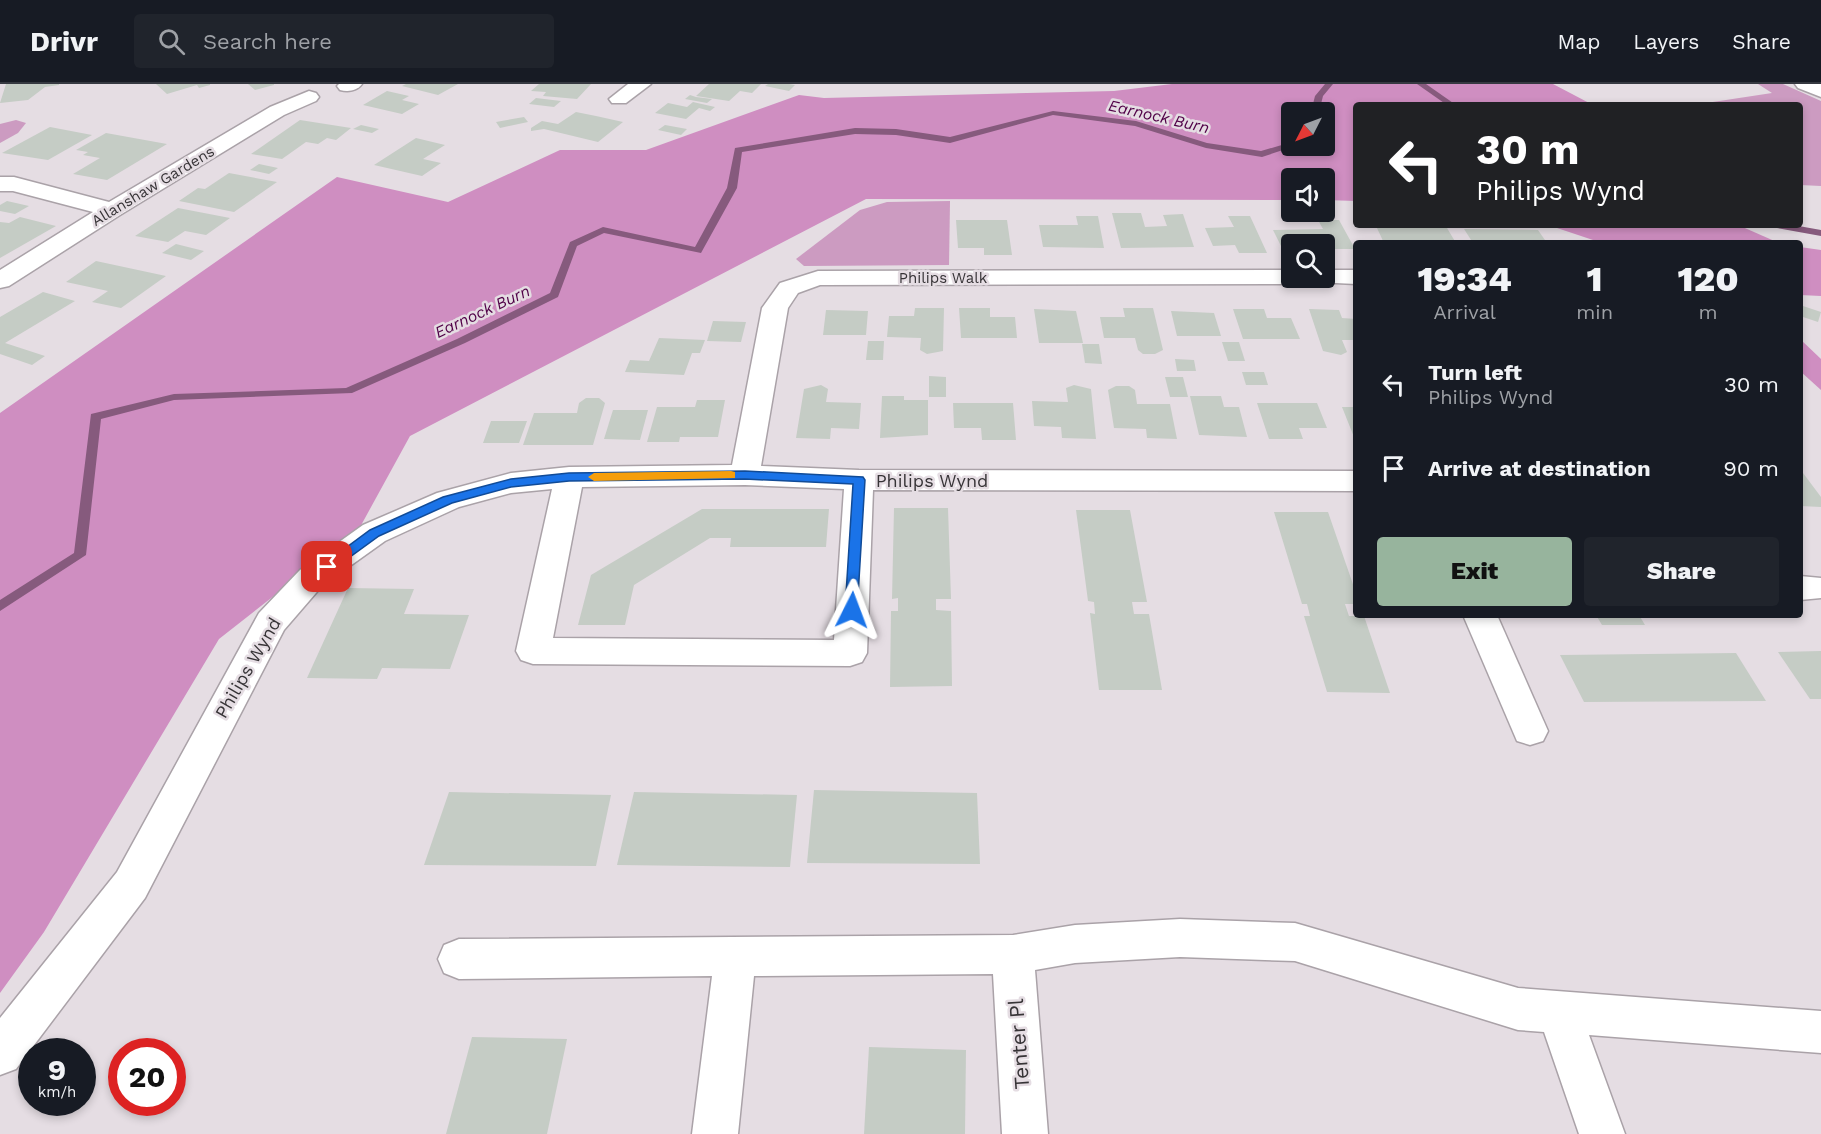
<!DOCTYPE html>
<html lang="en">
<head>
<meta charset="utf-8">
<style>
  body { margin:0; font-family:"Work Sans",sans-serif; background:#20242c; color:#f1f3f6; height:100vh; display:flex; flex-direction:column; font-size:22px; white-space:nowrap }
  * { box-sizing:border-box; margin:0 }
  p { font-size:20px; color:#9ea1a6 }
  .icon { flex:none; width:33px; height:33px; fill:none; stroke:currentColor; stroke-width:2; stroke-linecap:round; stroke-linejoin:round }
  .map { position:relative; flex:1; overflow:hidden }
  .side { position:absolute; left:1353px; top:156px; width:450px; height:378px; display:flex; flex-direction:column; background:#171b24; border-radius:6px; box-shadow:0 3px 9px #0003 }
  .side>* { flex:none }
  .hud { position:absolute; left:1353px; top:18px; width:450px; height:126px; border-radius:6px; box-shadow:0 3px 9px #0003; background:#202124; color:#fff; overflow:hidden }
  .needle { width:39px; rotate:228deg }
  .fabs { position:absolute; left:1281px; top:18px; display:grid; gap:12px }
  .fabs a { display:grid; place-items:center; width:54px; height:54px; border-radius:6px; background:#171b24; box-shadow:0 3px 9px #0003; font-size:30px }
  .speed { position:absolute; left:18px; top:954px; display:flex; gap:12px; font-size:30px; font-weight:700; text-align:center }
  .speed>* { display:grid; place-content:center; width:78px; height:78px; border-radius:50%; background:#171b24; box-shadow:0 3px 9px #0003; line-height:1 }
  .speed small { font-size:15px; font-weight:400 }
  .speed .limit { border:9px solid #d22; background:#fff; color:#111 }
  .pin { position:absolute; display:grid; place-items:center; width:51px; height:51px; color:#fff; margin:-26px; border-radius:12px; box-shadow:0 3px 9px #0006 }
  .me { position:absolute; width:66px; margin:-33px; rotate:3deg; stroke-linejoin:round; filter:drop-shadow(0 0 4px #0008) }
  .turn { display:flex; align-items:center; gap:21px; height:126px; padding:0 24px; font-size:27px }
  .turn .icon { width:78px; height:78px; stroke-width:2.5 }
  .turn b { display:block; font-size:42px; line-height:51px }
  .eta { display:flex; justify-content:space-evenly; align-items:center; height:102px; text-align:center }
  .eta b { font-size:36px; font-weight:800; line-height:42px }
  .cta { display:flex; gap:12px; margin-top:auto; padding:12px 24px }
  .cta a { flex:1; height:69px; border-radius:6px; background:#97b49d; color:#111; font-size:24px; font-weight:800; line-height:69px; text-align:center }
  .cta a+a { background:#20242c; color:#f1f3f6 }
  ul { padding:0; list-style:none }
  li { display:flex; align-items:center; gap:18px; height:84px; padding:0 24px }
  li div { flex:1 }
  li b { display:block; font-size:22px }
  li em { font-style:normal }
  header { display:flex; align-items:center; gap:36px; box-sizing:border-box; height:84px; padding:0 30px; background:#171b24; border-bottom:2px solid #363941 }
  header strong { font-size:28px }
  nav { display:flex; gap:33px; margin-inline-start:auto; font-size:21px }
  .search { width:420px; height:54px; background:#20242c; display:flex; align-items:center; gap:15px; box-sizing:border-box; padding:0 21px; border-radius:6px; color:#9ea1a6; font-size:22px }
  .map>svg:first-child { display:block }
  .green { fill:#cc9bc1 }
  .forest { fill:#cf8ec1; fill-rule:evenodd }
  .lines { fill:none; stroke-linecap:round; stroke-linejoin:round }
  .stream { fill:#865a7d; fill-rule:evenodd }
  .building { fill:#c5ccc5 }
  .minor-casing { stroke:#aaa2a8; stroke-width:3 }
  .minor { fill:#fff; fill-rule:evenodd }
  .route { fill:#1a73e8; stroke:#114b97; stroke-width:1.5 }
  .slow { fill:#f59e0b }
  .labels { text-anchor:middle; stroke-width:5; stroke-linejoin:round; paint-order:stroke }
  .far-street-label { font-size:15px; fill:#373437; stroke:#e5dde3 }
  .far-water-label { font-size:16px; font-style:italic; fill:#500047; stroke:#e5dde3 }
  .street-label { font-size:18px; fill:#373437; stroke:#e5dde3 }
  .near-street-label { font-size:21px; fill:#373437; stroke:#e5dde3 }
</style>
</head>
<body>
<header>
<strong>Drivr</strong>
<div class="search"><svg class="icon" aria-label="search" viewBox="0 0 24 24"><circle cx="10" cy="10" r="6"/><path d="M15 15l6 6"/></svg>Search here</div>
<nav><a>Map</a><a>Layers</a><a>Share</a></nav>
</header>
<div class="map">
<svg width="1821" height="1050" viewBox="0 0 1821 1050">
  <rect width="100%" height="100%" fill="#e5dde3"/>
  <!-- green -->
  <g class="green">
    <path d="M1758,0H1783L1821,17V102L1800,101V21H1693L1772,9Z"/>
    <path d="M16,36L26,39L18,49L0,59V40Z"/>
    <path d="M950,117L949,181L804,182L796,175L860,126L887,118Z"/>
  </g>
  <!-- forest -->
  <g class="forest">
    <path d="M1172,0H1553L1593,21H1356V117L1325,116L1324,94H1292L1291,116L866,115L410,352L359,445L219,555L44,848L0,909V329L337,93L448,118L560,66H646L799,11L824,14L1114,7ZM1292,28H1324V62H1292Z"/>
    <path d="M1548,141H1738L1779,159H1602Z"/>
    <path d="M1800,163L1821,166V212L1800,211Z"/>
    <path d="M1800,255L1821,275V306L1800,287Z"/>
  </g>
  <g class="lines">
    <!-- stream -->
    <g class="stream">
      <path d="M1325,0H1333L1323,12L1319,28H1311L1315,12Z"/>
      <path d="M1417,0H1426L1456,21H1447Z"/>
      <path d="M1053,27L1136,37L1207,59L1261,67L1292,58V62H1295L1262,73L1206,64L1135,42L1053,31L950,59L896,51L855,50L742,68L737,104L701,169L604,149L577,162L558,213L465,259L352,309L174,316L101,335L86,471L0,527V516L74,469L91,330L174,310L346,304L457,255L550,209L570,158L603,143L695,163L727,104L735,64L855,44L896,45L950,53Z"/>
      <path d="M1772,141H1793L1821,146V152L1777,144Z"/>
    </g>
  </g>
  <!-- building -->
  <g class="building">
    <path d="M6,0H59V1L45,3L28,16L0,19Z"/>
    <path d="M156,0H210V1L199,4L197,1L167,10Z"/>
    <path d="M248,0H274V1L255,6Z"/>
    <path d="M406,0H458L438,11L402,2Z"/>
    <path d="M539,0H591L577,15L543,12L546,8L531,7Z"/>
    <path d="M709,0H761L752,9L740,7L729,17L696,12Z"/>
    <path d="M768,0H789L795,1L789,7L765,2Z"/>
    <path d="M387,7L409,12L402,16L419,20L402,30L363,21Z"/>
    <path d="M690,11L696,13L712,15L707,19L685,15Z"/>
    <path d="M536,14L561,17L554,23L529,20Z"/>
    <path d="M693,18L715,23L710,27L699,24L686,35L655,29L668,19L687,23Z"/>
    <path d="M576,28L596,32L623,38L598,58L544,45L531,47V44L542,37L558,40Z"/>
    <path d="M524,33L528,38L500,44L496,38Z"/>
    <path d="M300,36L351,44L336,56L327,54L318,60L306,58L282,75L251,70Z"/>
    <path d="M361,41L379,45L372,49L353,45Z"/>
    <path d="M665,41L687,45L681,51L658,46Z"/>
    <path d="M50,43L92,51L48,76L2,69Z"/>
    <path d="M106,49L167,60L107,96L73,90L100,74L83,71L88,68L76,66Z"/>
    <path d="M416,54L445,61L423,75L441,79L422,92L374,81Z"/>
    <path d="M259,80L278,84L269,90L250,86Z"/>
    <path d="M229,89L277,98L234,128L179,117L198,104L205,105Z"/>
    <path d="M7,117L29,122L15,130L0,127V121Z"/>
    <path d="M178,124L230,134L206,151L185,147L168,158L135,152Z"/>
    <path d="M1112,129H1141L1145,143L1167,142L1163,131L1183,130L1194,163L1121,164Z"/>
    <path d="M1076,132H1098L1104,164L1043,163L1039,141H1078Z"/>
    <path d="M1228,132H1250L1267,169H1239L1235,161L1213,162L1205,144L1234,143Z"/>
    <path d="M20,133L56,142L0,174V138L9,139Z"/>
    <path d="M956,136H1007L1012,171H984V164H958Z"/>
    <path d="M1318,136H1339L1355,165H1324V160H1292V166H1283L1273,146L1323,145Z"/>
    <path d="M1377,144H1447L1456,159H1384Z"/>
    <path d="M1464,145L1538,146L1547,159H1473Z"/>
    <path d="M176,160L204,167L191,176L162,169Z"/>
    <path d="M96,177L166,192L121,224L92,218L108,207L66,198Z"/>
    <path d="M43,208L75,217L5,259L45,272L32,281L0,270V233Z"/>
    <path d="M1800,221L1821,228L1818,238L1800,232Z"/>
    <path d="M915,224H944L943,267L927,270L920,266L921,254L887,253L889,232H914Z"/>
    <path d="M959,224H990V233H1015L1017,254H961Z"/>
    <path d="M1123,224H1153L1163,266L1155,270H1143L1138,266L1135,254H1104L1100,233H1125Z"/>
    <path d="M1034,225L1076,227L1083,259H1039Z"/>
    <path d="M1233,225H1264L1267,234H1291L1300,255H1243Z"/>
    <path d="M1309,225L1339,226L1342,234L1356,235V256H1342L1347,268L1341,271L1323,267Z"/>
    <path d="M826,226L868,227L866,251H823Z"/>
    <path d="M1171,227L1214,229L1221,252H1177Z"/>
    <path d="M713,237L746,238L741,258L707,257Z"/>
    <path d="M659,254L705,256L700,269H692L684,291L625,288L630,276L649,277Z"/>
    <path d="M868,257H884L883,276H866Z"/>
    <path d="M1222,258H1239L1245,277H1228Z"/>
    <path d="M1082,260H1099L1102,280L1085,279Z"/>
    <path d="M1175,275L1194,276L1196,287H1177Z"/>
    <path d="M1242,288H1264L1268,301H1246Z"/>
    <path d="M929,292L946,293V313H929Z"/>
    <path d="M1165,293H1183L1188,313H1170Z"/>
    <path d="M821,301L828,305L826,318L861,319L859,345L831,344L830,355L796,354L804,305Z"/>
    <path d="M1074,301L1091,305L1096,355L1062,354L1061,343L1034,342L1032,317L1068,318L1066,304Z"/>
    <path d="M1116,302H1129L1135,306L1137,320H1170L1177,355L1147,354L1146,345L1114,344L1108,306Z"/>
    <path d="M882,312H904V316H928V351L880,354Z"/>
    <path d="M1190,312H1221L1224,323H1239L1247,353L1199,351Z"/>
    <path d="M586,314H599L605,319L593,361H523L534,329H577L579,319Z"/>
    <path d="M697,316H725L718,353H680L679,358H647L657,323H695Z"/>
    <path d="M953,319H1013L1016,356H982L981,344H954Z"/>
    <path d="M1257,319H1317L1327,344H1299L1303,355H1269Z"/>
    <path d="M1342,323H1356V353H1354Z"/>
    <path d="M613,326H648L640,356L604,355Z"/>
    <path d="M491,337H527L519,359H483Z"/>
    <path d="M1800,385L1821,413V423L1800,422Z"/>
    <path d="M894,424H948L951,515H936V526L951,527L952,602L890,603L891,527H898V514L892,515Z"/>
    <path d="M702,425H829L826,463H730L731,454H710L634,501L625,541H578L591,491Z"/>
    <path d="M1076,426H1130L1147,518H1132L1134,530H1149L1162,606H1099L1090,529L1095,530L1094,518L1088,517Z"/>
    <path d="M1274,428H1328L1356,509V520H1345L1349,532H1364L1390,609L1327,608L1304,532H1310L1307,520H1302Z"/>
    <path d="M348,504L414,505L404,530L469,531L450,585L382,584L377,595L307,594Z"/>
    <path d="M1596,531H1639L1645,541H1602Z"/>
    <path d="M1821,567V615H1810L1778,568Z"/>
    <path d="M1736,569L1766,617L1584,618L1560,571Z"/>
    <path d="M814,706L977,709L980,780L807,779Z"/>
    <path d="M449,708L611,711L596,782L424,781Z"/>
    <path d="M634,708L797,711L790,783L617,781Z"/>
    <path d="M472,953L567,955L547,1050H446Z"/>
    <path d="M869,963L966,966L965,1050H864Z"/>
  </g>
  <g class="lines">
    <defs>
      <g id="minor">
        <path d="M339,0H362C357,7 348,8 340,6L337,2Z"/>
        <path d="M628,0H651L626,19H612L609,15Z"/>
        <path d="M1795,0H1821V13L1798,4Z"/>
        <path d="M309,7L316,9L319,13L316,17L284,31L120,131L9,202L0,204V186L93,128L13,107H0V93H14L109,118L270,23Z"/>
        <path d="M1292,186V194H1304L1301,198L1292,200L820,201L798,209L788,224L761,382L859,386L1356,387V407L873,406L867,569L862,578L850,582L533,580L521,576L516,567L552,405L511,409L459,423L385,457L322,502L284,546L145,814L16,985L0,991V934L117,788L259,529L300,486L363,441L437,409L511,389L569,383L732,381L762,224L780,199L818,187ZM745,401L844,405L834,556L553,554L582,403Z"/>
        <path d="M1324,186H1356V200L1315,198L1312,194H1324Z"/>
        <path d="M1800,492L1821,494V514L1800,516Z"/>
        <path d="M1463,531H1497L1548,647L1543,657L1530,661L1517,657Z"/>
        <path d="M1180,835L1295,839L1518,904L1821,927V969L1589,951L1625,1050H1579L1544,948L1518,946L1295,877L1180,873L1075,879L1035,886L1048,1050H1002L993,890L754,892L738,1050H692L712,892L459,895L444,889L438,875L444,861L459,855L1013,851L1075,841Z"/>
      </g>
    </defs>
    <!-- minor casing -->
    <use href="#minor" class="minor-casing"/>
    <!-- minor -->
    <use href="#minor" class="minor"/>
  </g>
  <!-- route -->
  <path class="route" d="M745,387L863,393L865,396L857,529H847L845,526L853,400L745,395L569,397L511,403L452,419L379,452L332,486L327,487L320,483L370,446L443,413L511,395L569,389Z"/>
  <!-- slow -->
  <path class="slow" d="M731,387L735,388V394L594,397L588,393L594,389Z"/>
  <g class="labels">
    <!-- far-street labels -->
    <g class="far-street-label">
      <text transform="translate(153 102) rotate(-31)" y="5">Allanshaw Gardens</text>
      <text x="943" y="199">Philips Walk</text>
    </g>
    <!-- far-water labels -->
    <g class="far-water-label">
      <text transform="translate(1159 32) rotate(13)" y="6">Earnock Burn</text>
      <text transform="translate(482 227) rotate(-25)" y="6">Earnock Burn</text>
    </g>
    <!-- street labels -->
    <g class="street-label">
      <text x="932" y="403">Philips Wynd</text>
      <text transform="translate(248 584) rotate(-60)" y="6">Philips Wynd</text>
    </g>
    <!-- near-street labels -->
    <g class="near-street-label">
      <text transform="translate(1019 960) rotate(-94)" y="7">Tenter Pl</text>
    </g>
  </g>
</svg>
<div class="fabs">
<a><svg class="needle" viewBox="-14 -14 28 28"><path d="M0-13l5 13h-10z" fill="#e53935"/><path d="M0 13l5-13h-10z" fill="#9ea1a6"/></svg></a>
<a><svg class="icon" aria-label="sound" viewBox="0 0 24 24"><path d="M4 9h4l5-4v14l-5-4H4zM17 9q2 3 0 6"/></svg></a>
<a><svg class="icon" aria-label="search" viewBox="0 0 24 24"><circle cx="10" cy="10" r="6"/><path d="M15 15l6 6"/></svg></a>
</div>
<div class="speed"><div>9<small>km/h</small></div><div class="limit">20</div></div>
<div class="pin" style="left:327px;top:483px;background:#d93025"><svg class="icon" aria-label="arrive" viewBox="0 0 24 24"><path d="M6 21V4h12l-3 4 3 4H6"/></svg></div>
<svg class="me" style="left:852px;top:526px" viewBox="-20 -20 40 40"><path d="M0-17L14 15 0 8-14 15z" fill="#1a73e8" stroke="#fff" stroke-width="4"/></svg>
<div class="hud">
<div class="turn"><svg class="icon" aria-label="left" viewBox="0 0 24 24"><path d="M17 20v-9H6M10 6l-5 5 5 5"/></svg><div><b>30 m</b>Philips Wynd</div></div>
</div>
<section class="side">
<div class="eta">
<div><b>19:34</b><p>Arrival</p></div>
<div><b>1</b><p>min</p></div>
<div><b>120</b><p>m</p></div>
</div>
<ul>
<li><svg class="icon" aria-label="left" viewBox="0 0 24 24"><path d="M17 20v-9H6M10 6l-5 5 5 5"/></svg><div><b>Turn left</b><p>Philips Wynd</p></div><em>30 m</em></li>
<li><svg class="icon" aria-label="arrive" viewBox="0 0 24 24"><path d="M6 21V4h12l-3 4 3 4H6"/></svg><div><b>Arrive at destination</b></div><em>90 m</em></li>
</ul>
<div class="cta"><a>Exit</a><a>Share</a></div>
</section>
</div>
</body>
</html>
